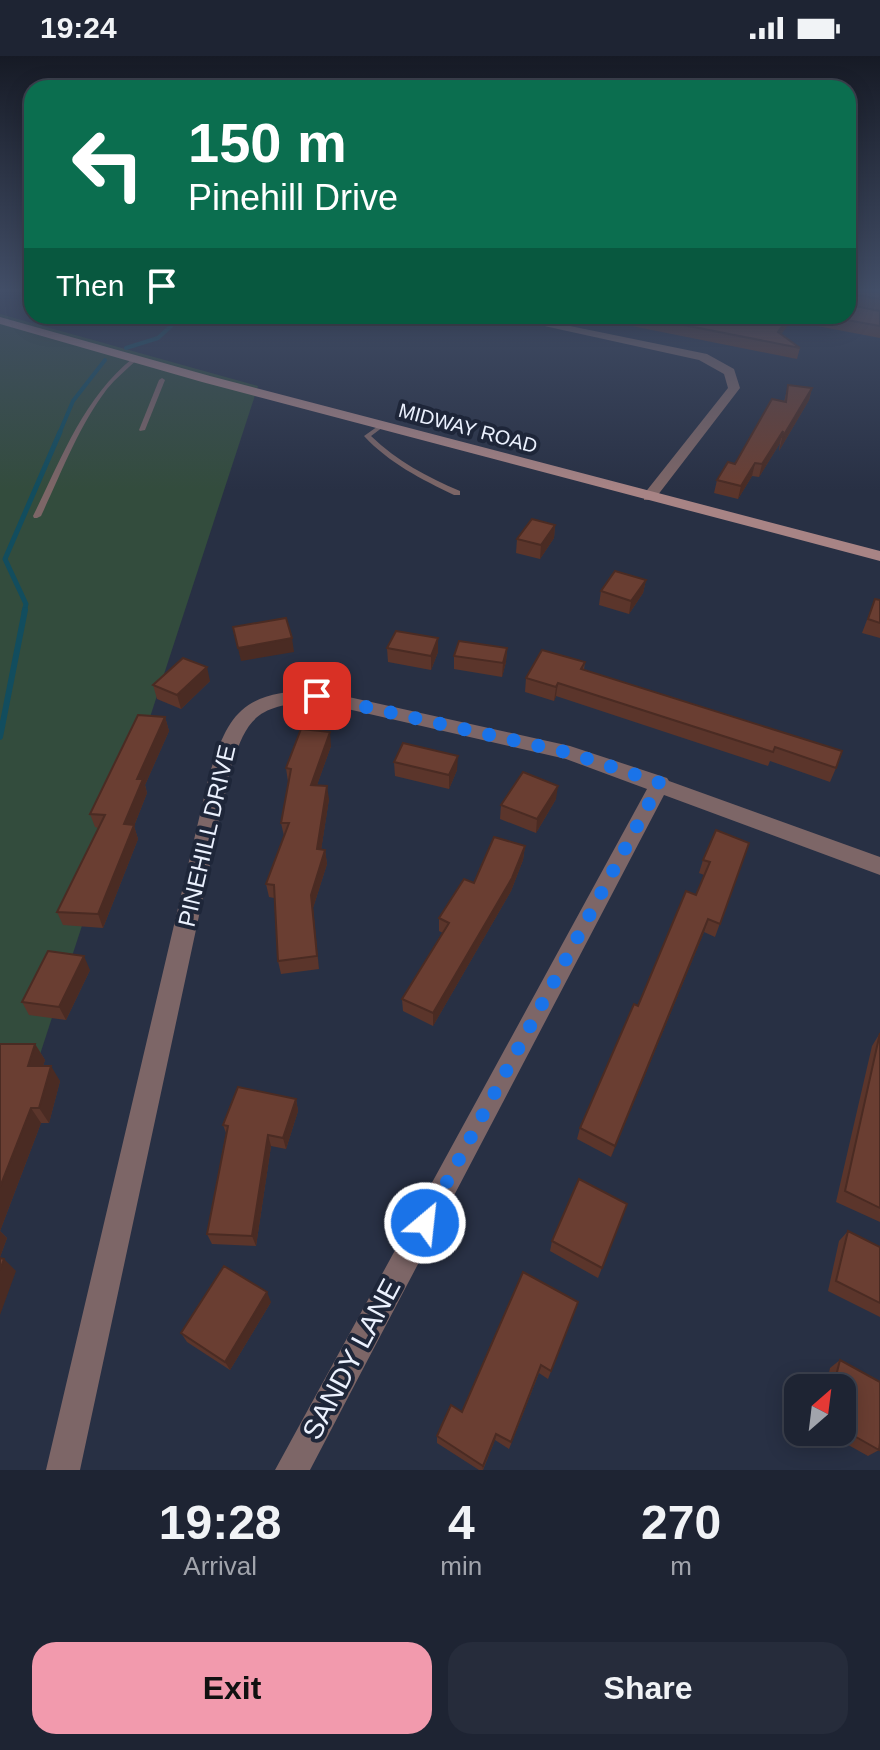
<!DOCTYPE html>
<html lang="en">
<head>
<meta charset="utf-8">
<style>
  body { margin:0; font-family:Arial,sans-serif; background:#262c3b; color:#f1f3f6; height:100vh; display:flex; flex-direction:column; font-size:30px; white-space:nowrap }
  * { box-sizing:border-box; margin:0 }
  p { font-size:26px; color:#a1a4ac }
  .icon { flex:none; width:44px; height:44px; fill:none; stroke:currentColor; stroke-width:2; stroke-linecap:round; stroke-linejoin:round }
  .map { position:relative; height:1414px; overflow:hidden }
  .drawer { display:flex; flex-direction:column; background:#1e2433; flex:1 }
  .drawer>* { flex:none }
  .banner { position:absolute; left:24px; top:24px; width:832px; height:244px; border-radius:24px; box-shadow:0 4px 20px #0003,0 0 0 2px #3c414e; background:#0b6e4f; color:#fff; overflow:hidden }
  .needle { width:52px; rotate:28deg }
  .tools { position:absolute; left:784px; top:1318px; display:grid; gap:16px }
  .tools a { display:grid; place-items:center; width:72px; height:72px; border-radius:16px; background:#1e2433; box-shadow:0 4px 20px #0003,0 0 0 2px #3c414e; font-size:40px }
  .pin { position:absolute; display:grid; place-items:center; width:68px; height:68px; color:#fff; margin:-34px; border-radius:16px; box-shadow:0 4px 12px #0006 }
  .me { position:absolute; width:88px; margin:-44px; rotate:28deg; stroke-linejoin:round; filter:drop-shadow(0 0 6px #0008) }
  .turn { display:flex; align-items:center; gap:28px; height:168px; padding:0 32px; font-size:36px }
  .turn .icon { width:104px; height:104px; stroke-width:2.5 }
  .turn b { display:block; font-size:56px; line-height:68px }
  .then { display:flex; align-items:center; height:76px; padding:0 32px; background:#0003; gap:16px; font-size:30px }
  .eta { display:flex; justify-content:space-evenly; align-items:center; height:136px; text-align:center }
  .eta b { font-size:48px; font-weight:700; line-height:56px }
  .button { display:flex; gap:16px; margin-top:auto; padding:16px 32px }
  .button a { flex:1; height:92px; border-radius:24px; background:#f29aad; color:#111; font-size:32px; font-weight:700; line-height:92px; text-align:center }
  .button a+a { background:#262c3b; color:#f1f3f6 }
  .status { display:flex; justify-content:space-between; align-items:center; height:56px; padding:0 40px; background:#1e2433; direction:ltr }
  .status svg { height:22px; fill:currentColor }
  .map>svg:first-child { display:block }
  .green { fill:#334c3d }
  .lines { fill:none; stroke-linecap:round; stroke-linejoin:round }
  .stream-far2 { stroke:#124d5e; stroke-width:4 }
  .stream-far1 { stroke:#124d5e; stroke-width:5 }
  .stream { stroke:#124d5e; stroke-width:6 }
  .lane { fill:#7d6667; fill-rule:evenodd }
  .street { fill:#7d6667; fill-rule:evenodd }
  .secondary { fill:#a88485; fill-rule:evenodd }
  .wall { fill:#5b352b }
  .shaded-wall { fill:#4a2b23 }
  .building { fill:#6a3e32; stroke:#4a2b23; stroke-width:2 }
  .route { stroke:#1a73e8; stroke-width:14; stroke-dasharray:0 25.2 }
  .labels { text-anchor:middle; stroke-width:8; stroke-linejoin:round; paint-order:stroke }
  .far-street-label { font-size:20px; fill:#ebf1fe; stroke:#1e2639 }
  .street-label { font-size:24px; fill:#ebf1fe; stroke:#1e2639 }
  .near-street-label { font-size:28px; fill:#ebf1fe; stroke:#1e2639 }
</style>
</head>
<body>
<div class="status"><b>19:24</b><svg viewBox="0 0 49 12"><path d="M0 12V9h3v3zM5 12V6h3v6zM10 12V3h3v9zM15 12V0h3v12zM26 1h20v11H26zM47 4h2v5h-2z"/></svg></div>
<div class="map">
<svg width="880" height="1414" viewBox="0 0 880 1414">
  <rect width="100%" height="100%" fill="#283044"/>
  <!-- green -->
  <path class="green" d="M0,258L258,330L0,1121Z"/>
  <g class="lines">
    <!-- stream-far2 -->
    <g class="stream-far2">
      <path d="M126,292L158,282L182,260"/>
      <path d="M59,378L73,345L105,304"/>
    </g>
    <!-- stream-far1 -->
    <path class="stream-far1" d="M24,556L26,548L5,503L60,376"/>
    <!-- stream -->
    <path class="stream" d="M0,681L25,554"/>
    <!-- lane -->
    <g class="lane">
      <path d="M133,302L138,303C127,313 116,322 107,333C78,371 61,418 41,460L37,462H34L33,460C61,404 83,342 133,302Z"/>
      <path d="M162,322L165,324L145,374L140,375L139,374L159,324Z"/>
      <path d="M381,368L383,369V371L371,380C397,405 427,421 460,435V439H454C421,423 389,407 364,380Z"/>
    </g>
    <!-- street -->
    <g class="street">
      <path d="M499,260H521L707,298L734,313L740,332L654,444H644V438L728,332L724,318L699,304Z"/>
      <path d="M317,634L570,690L667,722L669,725L880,801V819L664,739L310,1414H275L647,733L566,703L317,646C255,648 245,663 229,720L80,1414H46L209,720C229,653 245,636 317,634Z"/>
    </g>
    <!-- secondary -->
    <path class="secondary" d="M0,261L210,320L880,495V505L202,326L0,268Z"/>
  </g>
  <!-- wall -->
  <g class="wall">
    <path d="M848,236H880V254L849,249L880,255V282L791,265L781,278L800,292L797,303L582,260H848Z"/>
    <path d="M788,329L812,332L809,344L779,395L780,387L759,421L752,420L738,443L714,437L717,424L735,408L784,346Z"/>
    <path d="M555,469L554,482L540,503L516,497L517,483Z"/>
    <path d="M646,524L643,537L629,558L599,549L601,535Z"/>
    <path d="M875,543L880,544V582L862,577Z"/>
    <path d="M438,582V596L431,614L388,606L387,592Z"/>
    <path d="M507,592L506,606L502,621L454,613V600Z"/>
    <path d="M585,606L584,614L836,712L830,726L770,705L768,710L556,640L554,645L525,636L526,622Z"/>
    <path d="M210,625L181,653L157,643L153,629Z"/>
    <path d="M165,661L169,675L145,729L147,737L134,770L138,783L103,872L63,869L57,856L98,772L95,771L90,758Z"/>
    <path d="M331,690L317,729L329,743L321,794H325L327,808L313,852L319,913L281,918L278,905L274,842L269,841L266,828L284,780L281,767L288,726L286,712Z"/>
    <path d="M394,706L457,714L449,733L395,720Z"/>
    <path d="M556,743L536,777L500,763L501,749Z"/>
    <path d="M749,787L715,881L704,876L611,1101L577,1083L580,1072L638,950L696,839L704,819L699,817L703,804Z"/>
    <path d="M525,790L523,804L511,835L433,970L403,955L402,943L443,877L439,875V862L474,827Z"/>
    <path d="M90,914L66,964L29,959L22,946Z"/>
    <path d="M880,977V1166L836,1146L872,990Z"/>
    <path d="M0,988H35L45,1004L43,1010L60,1025L49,1067H41L0,1175L7,1182L0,1201Z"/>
    <path d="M296,1043L298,1055L286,1093L271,1090L256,1190L212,1188L207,1178L226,1077L223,1069Z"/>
    <path d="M627,1148L598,1222L550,1195L552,1185Z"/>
    <path d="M848,1175L880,1191V1261L828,1235L839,1185Z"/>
    <path d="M271,1246L230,1314L187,1286L181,1277Z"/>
    <path d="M578,1246L548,1323L539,1317L509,1393L495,1384L483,1414H479L437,1387V1380Z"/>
    <path d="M840,1304L879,1394L868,1400L825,1376H842V1332H826L830,1312Z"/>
  </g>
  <!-- shaded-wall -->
  <g class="shaded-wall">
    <path d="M789,260H792L791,265L775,287L778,276Z"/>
    <path d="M812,332L809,344L779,395L782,382Z"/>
    <path d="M783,375L780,387L759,421L762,408Z"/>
    <path d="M755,407L752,420L738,443L741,430Z"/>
    <path d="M555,469L554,482L540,503L541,489Z"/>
    <path d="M646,524L643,537L629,558L631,545Z"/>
    <path d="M292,582L294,596L241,605L238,592Z"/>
    <path d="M438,582V596L431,614V600Z"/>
    <path d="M507,592L506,606L502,621L503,607Z"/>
    <path d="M207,611L210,625L181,653L177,639Z"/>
    <path d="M558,627L556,640L554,645L556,631Z"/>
    <path d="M165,661L169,675L145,729L147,737L134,770L138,783L103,872L98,858L137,723Z"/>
    <path d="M330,676L331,690L312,743L311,729Z"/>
    <path d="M458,700L457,714L449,733V719Z"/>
    <path d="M327,730L329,743L319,807L317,793Z"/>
    <path d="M558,730L556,743L536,777L537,763Z"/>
    <path d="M525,790L523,804L511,835L433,970V957Z"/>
    <path d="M325,794L327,808L313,852L319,913L311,839Z"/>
    <path d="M708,863L704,876L611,1101L615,1090Z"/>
    <path d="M84,900L90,914L66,964L59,951Z"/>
    <path d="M35,988L45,1004L38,1025L28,1010Z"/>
    <path d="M51,1010L60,1025L49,1067L39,1052Z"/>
    <path d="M296,1043L298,1055L286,1093L283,1082Z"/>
    <path d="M31,1052L41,1067L0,1175L7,1182L0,1201V1131Z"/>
    <path d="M268,1079L271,1090L256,1190L252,1180Z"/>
    <path d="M4,1203L16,1215L0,1259V1214Z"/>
    <path d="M267,1236L271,1246L230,1314L225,1306Z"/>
    <path d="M496,1378L495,1384L482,1414L483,1410Z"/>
  </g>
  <!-- building -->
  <g class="building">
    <path d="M848,236H880V243L852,238L849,249L880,255V270L825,260H848Z"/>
    <path d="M638,260H789L778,276L800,292Z"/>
    <path d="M788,329L812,332L782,382L783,375L762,408L755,407L741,430L717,424L728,406L735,408L772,343L786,346Z"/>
    <path d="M532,463L555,469L541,489L517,483Z"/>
    <path d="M615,515L646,524L631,545L601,535Z"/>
    <path d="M875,543L880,544V567L868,563Z"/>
    <path d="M286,562L292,582L238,592L233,571Z"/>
    <path d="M396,575L438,582L431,600L387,592Z"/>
    <path d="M459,585L507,592L503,607L454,600Z"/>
    <path d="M542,594L585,606L581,613L842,695L836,712L775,691L773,696L558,627L556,631L526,622Z"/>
    <path d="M183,602L207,611L177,639L153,629Z"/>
    <path d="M138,659L165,661L137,723H143L124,768L134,769L98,858L57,856L105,759L90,758Z"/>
    <path d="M301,673L330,676L311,729L327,730L317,793L325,794L311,839L317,900L278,905L274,829L266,828L289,767H281L291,713L286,712Z"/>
    <path d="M403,687L458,700L449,719L394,706Z"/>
    <path d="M523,716L558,730L537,763L501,749Z"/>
    <path d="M716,774L749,787L720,868L708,863L615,1090L580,1072L634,948L638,950L686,835L696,839L710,806L703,804Z"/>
    <path d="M494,781L525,790L512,822L433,957L402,943L449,867L439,862L464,823L474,827Z"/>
    <path d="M48,895L84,900L59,951L22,946Z"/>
    <path d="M880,977V1152L845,1135Z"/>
    <path d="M0,988H35L28,1010H51L39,1052H31L0,1131Z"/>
    <path d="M238,1031L296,1043L283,1082L268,1079L252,1180L207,1178L228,1070L223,1069Z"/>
    <path d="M579,1123L627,1148L602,1212L552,1185Z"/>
    <path d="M848,1175L880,1191V1247L836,1225Z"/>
    <path d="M0,1202L4,1203L0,1214Z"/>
    <path d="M224,1210L267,1236L225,1306L181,1277Z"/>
    <path d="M523,1216L578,1246L551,1315L541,1309L511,1386L496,1378L483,1410L437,1380L451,1349L462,1356Z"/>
    <path d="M840,1304L880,1326V1387L879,1394L842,1373V1332H833Z"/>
  </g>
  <!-- sky -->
  <linearGradient id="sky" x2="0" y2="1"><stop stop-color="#161a25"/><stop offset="0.54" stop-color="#424e67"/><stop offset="1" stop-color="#424e67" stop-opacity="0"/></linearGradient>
  <rect width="880" height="434" fill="url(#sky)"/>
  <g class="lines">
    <!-- route -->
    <path class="route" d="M317,640L570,697L660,727L425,1167"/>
  </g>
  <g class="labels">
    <!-- far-street labels -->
    <g class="far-street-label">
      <text transform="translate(468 372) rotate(15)" y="7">MIDWAY ROAD</text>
    </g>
    <!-- street labels -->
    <g class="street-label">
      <text transform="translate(207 780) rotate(-77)" y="8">PINEHILL DRIVE</text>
    </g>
    <!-- near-street labels -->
    <g class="near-street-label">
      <text transform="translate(351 1303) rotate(-62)" y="10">SANDY LANE</text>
    </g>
  </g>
</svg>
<div class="tools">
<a><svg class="needle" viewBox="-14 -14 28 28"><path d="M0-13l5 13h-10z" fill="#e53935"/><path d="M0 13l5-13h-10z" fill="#a1a4ac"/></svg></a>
</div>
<div class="pin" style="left:317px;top:640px;background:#d93025"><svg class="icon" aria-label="arrive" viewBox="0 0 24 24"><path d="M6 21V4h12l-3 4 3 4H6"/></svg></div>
<svg class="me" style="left:425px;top:1167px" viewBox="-20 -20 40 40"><circle r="17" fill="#1a73e8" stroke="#fff" stroke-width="3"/><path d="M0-11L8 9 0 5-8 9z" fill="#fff"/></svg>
<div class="banner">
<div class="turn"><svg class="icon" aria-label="left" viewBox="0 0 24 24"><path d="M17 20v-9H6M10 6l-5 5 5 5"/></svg><div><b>150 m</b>Pinehill Drive</div></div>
<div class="then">Then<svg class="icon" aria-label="arrive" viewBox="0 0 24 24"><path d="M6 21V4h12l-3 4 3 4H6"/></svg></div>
</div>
</div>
<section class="drawer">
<div class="eta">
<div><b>19:28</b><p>Arrival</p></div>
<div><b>4</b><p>min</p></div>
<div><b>270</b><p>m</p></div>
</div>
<div class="button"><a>Exit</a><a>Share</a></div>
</section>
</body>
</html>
